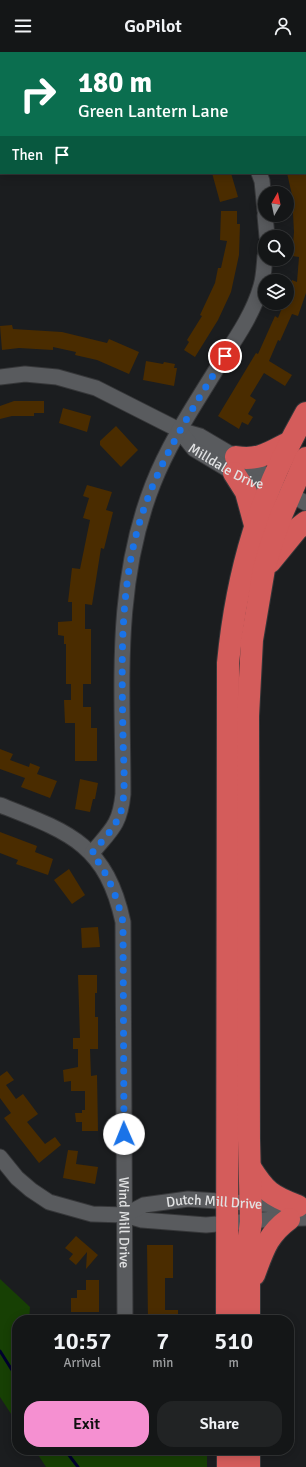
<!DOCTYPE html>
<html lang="en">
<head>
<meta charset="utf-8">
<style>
  body { margin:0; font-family:Signika,sans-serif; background:#212324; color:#f1f3f6; height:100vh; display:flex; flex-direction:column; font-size:15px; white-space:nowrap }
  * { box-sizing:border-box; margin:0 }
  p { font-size:13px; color:#9d9fa1 }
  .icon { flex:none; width:22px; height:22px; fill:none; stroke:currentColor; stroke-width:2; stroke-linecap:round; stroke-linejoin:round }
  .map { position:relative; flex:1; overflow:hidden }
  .drawer { position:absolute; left:12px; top:1263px; width:282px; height:140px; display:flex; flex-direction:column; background:#141617; border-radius:16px; box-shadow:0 2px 10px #0003,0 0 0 1px #333536 }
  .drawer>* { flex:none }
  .hud { position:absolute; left:0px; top:0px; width:306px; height:122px; box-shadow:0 2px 10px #0003,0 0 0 1px #333536; background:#0b6e4f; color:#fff; overflow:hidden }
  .needle { width:26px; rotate:9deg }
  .tools { position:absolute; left:258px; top:134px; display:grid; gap:8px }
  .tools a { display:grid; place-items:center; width:36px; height:36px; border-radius:50%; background:#141617; box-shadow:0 2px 10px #0003,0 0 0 1px #333536; font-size:20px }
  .pin { position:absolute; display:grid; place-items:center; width:34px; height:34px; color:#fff; margin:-17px; border:2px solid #fff; border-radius:50%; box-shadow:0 1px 4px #0007 }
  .me { position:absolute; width:44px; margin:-22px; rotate:359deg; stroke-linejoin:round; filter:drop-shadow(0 0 3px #0008) }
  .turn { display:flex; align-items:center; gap:14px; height:84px; padding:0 12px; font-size:18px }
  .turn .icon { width:52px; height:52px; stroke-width:2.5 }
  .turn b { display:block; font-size:28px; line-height:34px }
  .then { display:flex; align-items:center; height:38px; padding:0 12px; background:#0003; gap:8px; font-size:15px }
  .eta { display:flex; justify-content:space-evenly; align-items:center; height:68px; text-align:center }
  .eta b { font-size:24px; font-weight:600; line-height:28px }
  .button { display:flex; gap:8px; margin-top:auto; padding:8px 12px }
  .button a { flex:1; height:46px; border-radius:16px; background:#f590d1; color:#111; font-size:16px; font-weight:600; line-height:46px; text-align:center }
  .button a+a { background:#212324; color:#f1f3f6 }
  header { display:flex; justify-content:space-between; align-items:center; height:52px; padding:0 12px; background:#141617; font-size:18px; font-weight:600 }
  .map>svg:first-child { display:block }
  .green { fill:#174004 }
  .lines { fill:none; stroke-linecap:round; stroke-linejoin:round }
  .stream { stroke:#00012d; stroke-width:3 }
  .building { fill:#4a2c00 }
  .minor-casing { stroke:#363739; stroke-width:17 }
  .highway-casing { stroke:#363739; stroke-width:24 }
  .minor { stroke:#595b5e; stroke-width:15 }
  .highway { stroke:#d45c5b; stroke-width:22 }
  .route { stroke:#1a73e8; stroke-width:7; stroke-dasharray:0 12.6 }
  .labels { text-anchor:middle; stroke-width:4; stroke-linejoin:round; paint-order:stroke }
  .street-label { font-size:14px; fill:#e2e3e4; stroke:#121416 }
</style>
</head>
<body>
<header><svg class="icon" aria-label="menu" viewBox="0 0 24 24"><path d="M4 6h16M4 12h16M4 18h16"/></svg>GoPilot<svg class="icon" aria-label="person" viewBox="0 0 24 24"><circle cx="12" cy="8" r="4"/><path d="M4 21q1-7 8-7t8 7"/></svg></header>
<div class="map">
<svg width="306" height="1415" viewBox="0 0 306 1415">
  <rect width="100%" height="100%" fill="#1b1d1f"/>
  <!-- green -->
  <g class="green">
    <path d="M0,1227L30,1255L29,1268H17V1371L0,1345Z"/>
    <path d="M35,1398H128L132,1401L207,1404V1415H46Z"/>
  </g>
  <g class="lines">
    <!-- stream -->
    <g class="stream">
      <path d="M0,1299L17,1326"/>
      <path d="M65,1398L78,1415"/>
    </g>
  </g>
  <!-- building -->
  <g class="building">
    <path d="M212,121H231L238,145L220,150Z"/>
    <path d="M287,121H306V241L298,264L292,262L280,289L278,288L269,309L292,323L285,334L264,321L250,344L256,348L248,362L253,365L248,373L242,370L239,377L218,364L256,301L258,302L275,264L278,266L284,251H287V243L292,228L297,230L299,205L292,204L294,180L292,143Z"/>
    <path d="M221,159H237V172H240L239,203L231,240L218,268L195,305L184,298L189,290L187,288L202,264L200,263L215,231L218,216H221L227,189L220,188Z"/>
    <path d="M12,273L13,277L62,280L107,291L109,287L139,300L129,322L97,308L75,303L76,300L53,295V298L19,296L2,298L0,274Z"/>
    <path d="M146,309L163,312L164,310L175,312L174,316H177L174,334L143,328Z"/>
    <path d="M14,349H44V361H34V364H12L0,367V354Z"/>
    <path d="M63,356L91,364L87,380L59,371Z"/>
    <path d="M116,374L138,398L121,415L100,393V389Z"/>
    <path d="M87,433L112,440L106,458L113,460L104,497L101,496L92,553L85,552V577H91V632H83V655H91V676H97V709H75V671H65L64,648H71V632H66V592H64V584L58,583V570L72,569V550H68L72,516L80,517L90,468L83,466L89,446L83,444Z"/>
    <path d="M0,697L13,702L10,708L29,715L30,711L40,715L37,722L57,729L50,746L21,735L25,726L0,717Z"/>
    <path d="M80,727L98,731L95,747H93L90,760L75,757Z"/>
    <path d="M0,780L37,794L35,800L53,807L48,823L16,812L18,808L0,801Z"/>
    <path d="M69,817L85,843L72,852L54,828Z"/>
    <path d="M98,875L100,895L82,896L81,876Z"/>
    <path d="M78,923H97V941H95V965H98V997H90L91,1024L97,1023L98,1079H82V1070H76L75,1061H82V1058H85V1039H71V1029L64,1030L63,1018L78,1015V997H73V986H80Z"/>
    <path d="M7,1019L14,1028L6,1033L16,1047L23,1042L38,1062L27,1070L45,1092L55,1085L61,1093L39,1111L4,1066L11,1061L0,1046V1024Z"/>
    <path d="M68,1098L78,1099L76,1112L98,1115L95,1132L63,1126Z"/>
    <path d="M76,1184L98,1203L86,1217L87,1200L76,1213L69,1207L73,1202L65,1196Z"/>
    <path d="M147,1193H173V1226H165V1258H178V1268H148Z"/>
    <path d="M86,1228H99V1260H71V1246H77V1238H86Z"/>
  </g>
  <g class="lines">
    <defs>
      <g id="minor">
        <path d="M135,1H137"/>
        <path d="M241,1L242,0"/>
        <path d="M0,49H1"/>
        <path d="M259,121L262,129L265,159"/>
        <path d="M265,163L267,185"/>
        <path d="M0,325L25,322L57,325L96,336L179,378L200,384L261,420L270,432L306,451"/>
        <path id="s1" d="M179,378L194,397L234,421L255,431L270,432"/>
        <path id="s2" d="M0,753C69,780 106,792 123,870L125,1268"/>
        <path d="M92,801C111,778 120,773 123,742C123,635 113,534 153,432C171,386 200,345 225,303C239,282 254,259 261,234C264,224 264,214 265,204"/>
        <path d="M0,1105L17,1126L31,1138L49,1150L92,1162L125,1163L142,1168L206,1173L274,1167L306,1166"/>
        <path id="s3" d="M125,1163L144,1153L188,1147L291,1154"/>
      </g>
      <g id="highway">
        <path d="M236,405C259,409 270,400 290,390"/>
        <path d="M234,421L246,440L255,473"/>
        <path d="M270,510L297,477L306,470"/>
        <path d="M250,1115C265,1139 271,1144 298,1154"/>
        <path d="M254,1223C263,1199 267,1183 289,1167"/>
        <path d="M227,1268L228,611C237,518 260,442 306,361"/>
        <path d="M249,1268V1184L251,1170L249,1088L248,664L252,588L264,517L270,496L281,464L306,406"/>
        <path d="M249,1398V1415"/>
        <path d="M228,1415V1398"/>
      </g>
    </defs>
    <!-- minor casing -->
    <use href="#minor" class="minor-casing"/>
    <!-- highway casing -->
    <use href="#highway" class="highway-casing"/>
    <!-- minor -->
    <use href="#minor" class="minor"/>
    <!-- highway -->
    <use href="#highway" class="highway"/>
  </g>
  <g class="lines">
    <!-- route -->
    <path class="route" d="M124,1082L123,870C116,842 109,824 92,801C102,789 114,777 120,762C127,745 123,704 123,684C122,624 120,565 131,506C145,429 185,369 225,304"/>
  </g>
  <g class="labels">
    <!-- street labels -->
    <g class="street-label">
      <text dy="5" stroke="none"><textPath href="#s1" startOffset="61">Milldale Drive</textPath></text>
      <text dy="5" stroke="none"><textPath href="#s3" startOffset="92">Dutch Mill Drive</textPath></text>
      <text dy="5" stroke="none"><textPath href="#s2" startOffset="481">Wind Mill Drive</textPath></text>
    </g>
  </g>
</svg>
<div class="tools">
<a><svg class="needle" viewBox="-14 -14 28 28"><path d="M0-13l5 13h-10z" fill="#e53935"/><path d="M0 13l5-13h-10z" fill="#9d9fa1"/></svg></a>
<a><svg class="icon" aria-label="search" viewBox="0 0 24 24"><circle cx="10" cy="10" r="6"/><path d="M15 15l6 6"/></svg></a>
<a><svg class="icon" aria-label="layers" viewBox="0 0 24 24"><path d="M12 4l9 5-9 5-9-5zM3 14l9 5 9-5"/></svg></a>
</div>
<div class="pin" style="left:225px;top:304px;background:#d93025"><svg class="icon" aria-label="arrive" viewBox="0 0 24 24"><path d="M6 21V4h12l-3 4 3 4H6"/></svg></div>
<svg class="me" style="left:124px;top:1082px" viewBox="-20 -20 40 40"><circle r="19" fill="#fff"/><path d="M0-13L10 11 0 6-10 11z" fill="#1a73e8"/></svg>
<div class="hud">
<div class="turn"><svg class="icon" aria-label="right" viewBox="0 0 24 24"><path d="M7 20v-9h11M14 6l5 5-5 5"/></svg><div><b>180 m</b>Green Lantern Lane</div></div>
<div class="then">Then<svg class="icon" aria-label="arrive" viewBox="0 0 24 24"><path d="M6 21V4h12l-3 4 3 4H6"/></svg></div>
</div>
<section class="drawer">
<div class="eta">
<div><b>10:57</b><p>Arrival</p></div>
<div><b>7</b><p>min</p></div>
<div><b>510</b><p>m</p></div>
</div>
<div class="button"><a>Exit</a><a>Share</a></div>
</section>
</div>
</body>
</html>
